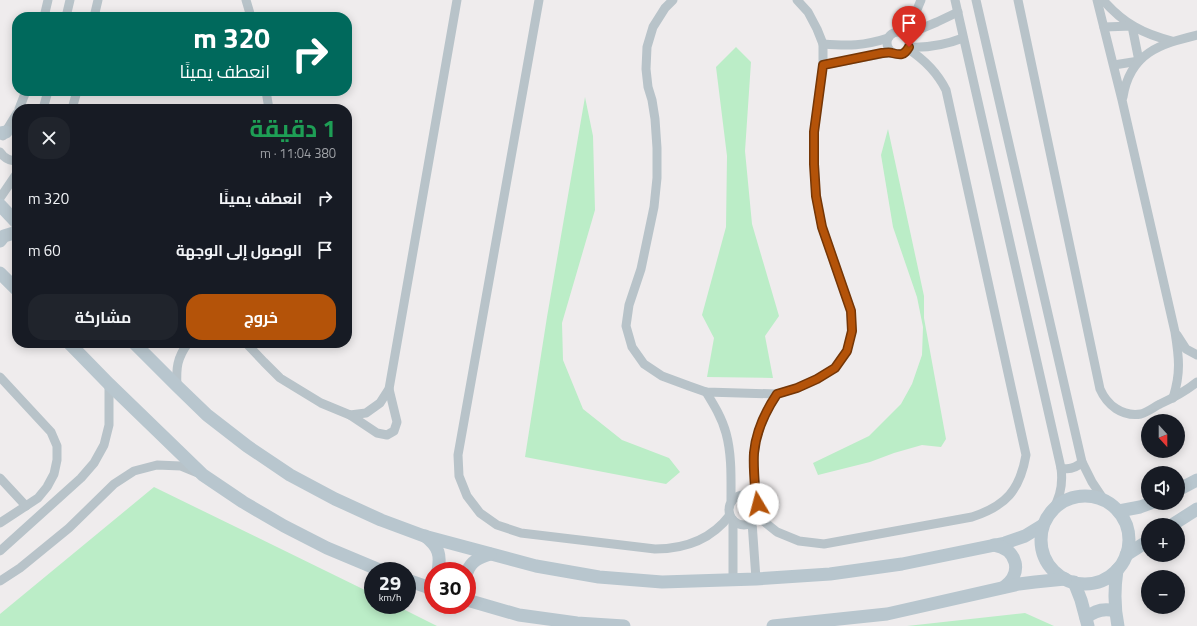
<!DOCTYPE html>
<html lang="ar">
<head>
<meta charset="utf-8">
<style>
  body { margin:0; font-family:"Titillium Web",Cairo,sans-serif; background:#20242c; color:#f1f3f6; direction:rtl; height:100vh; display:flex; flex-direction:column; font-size:15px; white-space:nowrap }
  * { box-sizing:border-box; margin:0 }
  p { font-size:13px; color:#9ea1a6 }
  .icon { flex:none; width:22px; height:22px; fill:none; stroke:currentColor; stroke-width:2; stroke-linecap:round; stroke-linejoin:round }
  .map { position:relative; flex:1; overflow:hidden; direction:ltr }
  .details { position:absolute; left:12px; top:104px; width:340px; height:244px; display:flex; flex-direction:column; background:#171b24; border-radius:16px; box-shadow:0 2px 10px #0003; direction:rtl }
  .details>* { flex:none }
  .top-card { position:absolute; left:12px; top:12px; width:340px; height:84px; border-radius:16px; box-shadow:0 2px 10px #0003; direction:rtl; background:#00695c; color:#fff; overflow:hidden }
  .needle { width:26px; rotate:159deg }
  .tools { position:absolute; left:1141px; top:414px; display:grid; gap:8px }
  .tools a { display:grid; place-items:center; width:44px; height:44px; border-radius:50%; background:#171b24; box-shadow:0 2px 10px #0003; font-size:20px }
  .speed { position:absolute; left:364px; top:562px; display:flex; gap:8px; font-size:20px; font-weight:700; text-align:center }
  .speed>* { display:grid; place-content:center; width:52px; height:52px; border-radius:50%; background:#171b24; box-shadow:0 2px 10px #0003; line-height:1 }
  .speed small { font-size:10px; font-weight:400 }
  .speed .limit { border:6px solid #d22; background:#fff; color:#111 }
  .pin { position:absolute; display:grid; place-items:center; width:34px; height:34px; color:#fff; margin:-41px -17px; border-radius:50% 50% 50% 0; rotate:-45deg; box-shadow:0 0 4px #0007 }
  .pin .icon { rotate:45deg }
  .me { position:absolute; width:44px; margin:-22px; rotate:352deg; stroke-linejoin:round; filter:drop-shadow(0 0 3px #0008) }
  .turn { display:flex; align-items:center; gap:14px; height:84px; padding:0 16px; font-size:18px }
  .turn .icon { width:52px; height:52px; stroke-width:2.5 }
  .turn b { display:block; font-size:28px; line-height:34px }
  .round { display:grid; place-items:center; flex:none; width:42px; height:42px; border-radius:16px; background:#20242c }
  .summary { display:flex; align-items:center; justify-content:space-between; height:68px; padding:0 16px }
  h1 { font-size:24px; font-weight:700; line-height:30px; color:#1e9e55 }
  .cta { display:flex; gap:8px; margin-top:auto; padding:8px 16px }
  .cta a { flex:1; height:46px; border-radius:16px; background:#b45309; color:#fff; font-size:16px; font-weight:700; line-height:46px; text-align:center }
  .cta a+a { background:#20242c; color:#f1f3f6 }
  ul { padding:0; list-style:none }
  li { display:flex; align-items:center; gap:12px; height:52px; padding:0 16px }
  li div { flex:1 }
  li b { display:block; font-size:15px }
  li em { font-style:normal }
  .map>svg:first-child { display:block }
  .green { fill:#bbedc7 }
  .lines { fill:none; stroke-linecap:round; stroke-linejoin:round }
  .street { stroke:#b8c3c9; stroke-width:9 }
  .secondary { stroke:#b8c6ce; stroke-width:13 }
  .route-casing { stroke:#753606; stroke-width:10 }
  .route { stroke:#b45309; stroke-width:7 }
</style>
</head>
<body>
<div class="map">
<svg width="1197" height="626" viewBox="0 0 1197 626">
  <rect width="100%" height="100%" fill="#efeced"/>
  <!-- green -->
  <g class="green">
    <path d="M736,47L751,62L745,151L752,224L779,316L765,336L773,378L707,377L714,338L702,315L726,227L727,156L716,67Z"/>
    <path d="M585,97L593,136L595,210L562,323L563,360L583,409L622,440L669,458L680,472L666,484L525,457L547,317Z"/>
    <path d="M888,129L924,296V318L946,439L941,447L922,445L894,453L870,462L818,475L813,463L869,436L901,404L912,384L922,355L923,327L917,297L893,227L881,155Z"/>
    <path d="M154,487L373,594V605H395L437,626H0V614Z"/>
    <path d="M1025,613L1054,626H907Z"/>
  </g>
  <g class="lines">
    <!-- street -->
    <g class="street">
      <path d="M246,0L251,17"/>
      <path d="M539,0L458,455L459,476L467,496L480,513L497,525L521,533L655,549C685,549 711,540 730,515"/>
      <path d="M673,0L665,8L653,27L647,47L646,69L648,87L652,100L655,119L657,148V178L654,207L641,269L629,305L626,326L632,347L644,364L662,376L689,386L706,392L777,394L797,388L817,379L835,368L847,351L852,331L851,311L822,227L816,196L814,164V132L823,65V44L817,29L808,12L797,0"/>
      <path d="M955,0L1061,468C1063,483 1061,496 1053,509"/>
      <path d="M976,0L1082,462L1092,482L1104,500"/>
      <path d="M1018,0L1100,389C1107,405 1122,417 1141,414C1148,412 1154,407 1160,404C1173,398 1186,391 1197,382"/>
      <path d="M1097,0L1122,100L1175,332C1179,357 1181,373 1173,398"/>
      <path d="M1103,0C1123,23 1143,34 1172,41"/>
      <path d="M44,17L48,0"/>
      <path d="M66,17L70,0"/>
      <path d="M94,17L98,0"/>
      <path d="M1104,27L1132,26L1139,61L1114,65"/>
      <circle cx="898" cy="43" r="11"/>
      <path d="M903,33L916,12L921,0"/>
      <path d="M906,35L937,22L958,12"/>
      <path d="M823,44C848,46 864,46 888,38"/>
      <path d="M909,47C928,48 945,45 963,38"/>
      <path d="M823,65L891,52"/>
      <path d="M266,91L269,109"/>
      <path d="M1123,97C1130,53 1160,44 1197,35"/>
      <path d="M19,109L26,91"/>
      <path d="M43,109L48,91"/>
      <path d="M72,109L77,91"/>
      <path d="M3,136L17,113"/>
      <path d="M0,152C4,158 10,161 17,161"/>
      <path d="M0,198L17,173"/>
      <path d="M1177,335L1186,349L1197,355"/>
      <path d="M246,343L264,362L280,378L321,403L350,415L366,413L380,403L389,389L457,0"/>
      <path d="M136,345L150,343"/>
      <path d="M0,377L51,432L57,446V460L54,474L47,487L38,498L0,523"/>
      <path d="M177,386C176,368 177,358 188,343"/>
      <path d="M706,392C714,405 722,418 726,433C732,455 731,479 731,501"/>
      <path d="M350,415L377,433L387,435L394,431L397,422L389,389"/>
      <path d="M1061,468C1069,470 1076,468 1082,462"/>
      <path d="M0,478L26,506"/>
      <circle cx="744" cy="510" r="15"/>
      <path d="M756,500C755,485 753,468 754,453C756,431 765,412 777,394"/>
      <path d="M757,516L777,532L799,541L824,544L972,517C1006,506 1020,490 1026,455L946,90C937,72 925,60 908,49"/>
      <path d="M733,520V580"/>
      <path d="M752,522L756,579"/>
      <path d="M0,551L81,478L94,463L104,445L109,425V384"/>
      <path d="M0,581L20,568L69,528L114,484L134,471L157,465L181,466L198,473"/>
    </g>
    <!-- secondary -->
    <g class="secondary">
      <path d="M0,133L6,132"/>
      <path d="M0,205L17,223"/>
      <path d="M0,241L4,236L17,232"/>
      <path d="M0,273L17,290"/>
      <path d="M69,343L109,384L203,475L243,502L284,526L327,548L382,571"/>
      <path d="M134,343L177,386L207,415L247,446L290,475L335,499L381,520L424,536L536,566L599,577L662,582L756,579L830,574L902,564L1005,543L1025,536L1043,525"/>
      <path d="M1178,490L1197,480"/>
      <circle cx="1085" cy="540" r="44"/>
      <path d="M1119,511L1140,507L1151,503"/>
      <path d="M1172,525L1197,509"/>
      <path d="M425,536C439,547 441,555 438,571"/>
      <path d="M994,545C1018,549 1023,574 1004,587"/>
      <path d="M1126,555L1148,541"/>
      <path d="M1117,570C1114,590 1114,607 1118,626"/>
      <path d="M467,572C471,561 480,557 490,554"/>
      <path d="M407,580L433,589"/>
      <path d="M1074,582L1081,600L1088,626"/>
      <path d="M467,600L519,615L577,623L624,626"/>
      <path d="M1086,618C1095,610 1104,608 1115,611"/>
      <path d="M773,626L887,614L1019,584L1035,582L1065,579"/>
    </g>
  </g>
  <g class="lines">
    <defs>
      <path id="route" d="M758,504L756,500C755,485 753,468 754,453C756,431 765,412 777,394L797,388L817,379L835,368L847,351L852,331L851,311L822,227L816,196L814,164V132L823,65L882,53C885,53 889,52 892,53C900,55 904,56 909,47"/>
    </defs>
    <!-- route casing -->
    <use href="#route" class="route-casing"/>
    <!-- route -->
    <use href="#route" class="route"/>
  </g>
</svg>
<div class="tools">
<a><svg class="needle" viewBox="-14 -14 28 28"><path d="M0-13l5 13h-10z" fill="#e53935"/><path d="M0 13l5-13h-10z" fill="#9ea1a6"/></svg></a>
<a><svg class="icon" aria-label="sound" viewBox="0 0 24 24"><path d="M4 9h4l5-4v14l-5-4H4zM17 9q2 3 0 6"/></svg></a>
<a>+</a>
<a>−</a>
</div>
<div class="speed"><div>29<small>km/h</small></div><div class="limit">30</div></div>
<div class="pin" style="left:909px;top:47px;background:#d93025"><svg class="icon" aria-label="arrive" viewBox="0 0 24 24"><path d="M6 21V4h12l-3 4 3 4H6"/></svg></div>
<svg class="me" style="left:758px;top:504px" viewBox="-20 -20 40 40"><circle r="19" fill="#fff"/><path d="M0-13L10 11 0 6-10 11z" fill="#b45309"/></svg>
<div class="top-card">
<div class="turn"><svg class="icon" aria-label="right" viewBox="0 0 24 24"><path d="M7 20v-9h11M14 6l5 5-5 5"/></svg><div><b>320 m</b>انعطف يمينًا</div></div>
</div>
<section class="details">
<div class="summary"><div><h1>1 دقيقة</h1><p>380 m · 11:04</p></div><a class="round"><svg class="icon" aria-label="close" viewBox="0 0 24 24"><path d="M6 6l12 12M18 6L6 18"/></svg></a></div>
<ul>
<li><svg class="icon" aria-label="right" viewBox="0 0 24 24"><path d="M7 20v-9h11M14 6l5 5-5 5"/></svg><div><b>انعطف يمينًا</b></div><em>320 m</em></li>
<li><svg class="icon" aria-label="arrive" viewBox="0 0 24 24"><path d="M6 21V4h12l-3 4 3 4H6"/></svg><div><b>الوصول إلى الوجهة</b></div><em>60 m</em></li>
</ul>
<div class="cta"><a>خروج</a><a>مشاركة</a></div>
</section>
</div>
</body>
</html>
